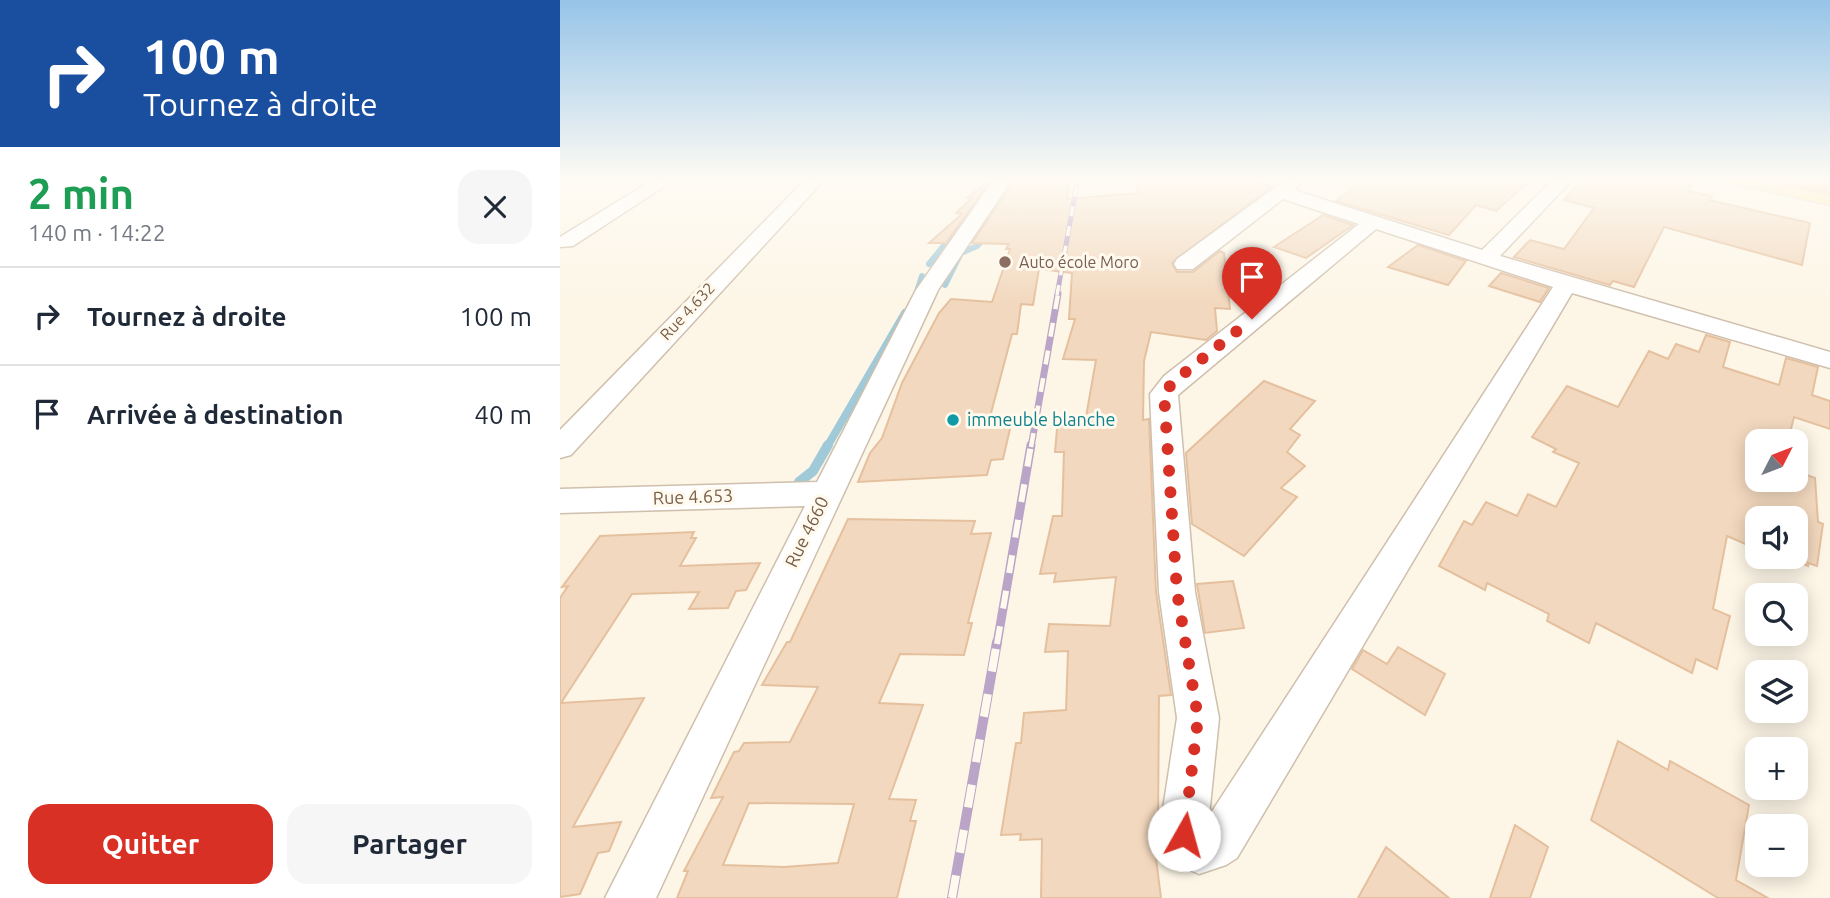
<!DOCTYPE html>
<html lang="fr">
<head>
<meta charset="utf-8">
<style>
  body { margin:0; font-family:Ubuntu,sans-serif; background:#f6f6f7; color:#1f2937; height:100vh; display:flex; flex-direction:column; font-size:26px; white-space:nowrap }
  * { box-sizing:border-box; margin:0 }
  p { font-size:23px; color:#747a83 }
  .icon { flex:none; width:38px; height:38px; fill:none; stroke:currentColor; stroke-width:2; stroke-linecap:round; stroke-linejoin:round }
  .map { position:relative; flex:1; overflow:hidden }
  .side { display:flex; flex-direction:column; background:#fff; width:560px }
  .side>* { flex:none }
  .banner { background:#1a4fa0; color:#fff; overflow:hidden }
  .needle { width:46px; rotate:48deg }
  .tools { position:absolute; left:1185px; top:429px; display:grid; gap:14px }
  .tools a { display:grid; place-items:center; width:63px; height:63px; border-radius:14px; background:#fff; box-shadow:0 4px 18px #0003; font-size:35px }
  .pin { position:absolute; display:grid; place-items:center; width:60px; height:60px; color:#fff; margin:-72px -30px; border-radius:50% 50% 50% 0; rotate:-45deg; box-shadow:0 0 7px #0007 }
  .pin .icon { rotate:45deg }
  .me { position:absolute; width:77px; margin:-38px; rotate:7deg; stroke-linejoin:round; filter:drop-shadow(0 0 5px #0008) }
  .turn { display:flex; align-items:center; gap:24px; height:147px; padding:0 28px; font-size:32px }
  .turn .icon { width:91px; height:91px; stroke-width:2.5 }
  .turn b { display:block; font-size:49px; line-height:60px }
  .round { display:grid; place-items:center; flex:none; width:74px; height:74px; border-radius:21px; background:#f6f6f7 }
  .summary { display:flex; align-items:center; justify-content:space-between; height:119px; padding:0 28px }
  h1 { font-size:42px; font-weight:700; line-height:52px; color:#1e9e55 }
  .cta { display:flex; gap:14px; margin-top:auto; padding:14px 28px }
  .cta a { flex:1; height:80px; border-radius:21px; background:#d93025; color:#fff; font-size:28px; font-weight:700; line-height:80px; text-align:center }
  .cta a+a { background:#f6f6f7; color:#1f2937 }
  ul { padding:0; list-style:none }
  li { display:flex; align-items:center; gap:21px; height:98px; padding:0 28px; border-top:2px solid #e0e1e3 }
  li div { flex:1 }
  li b { display:block; font-size:26px }
  li em { font-style:normal }
  main { display:flex; flex:1; min-height:0 }
  .map>svg:first-child { display:block }
  .lines { fill:none; stroke-linecap:round; stroke-linejoin:round }
  .stream-far2 { stroke:#a1cad8; stroke-width:6 }
  .stream-far1 { stroke:#a1cad8; stroke-width:8 }
  .stream { stroke:#a1cad8; stroke-width:10 }
  .building { fill:#f2d8be; stroke:#e5c09e; stroke-width:2; fill-rule:evenodd }
  .minor-casing { stroke:#cfbfad; stroke-width:3 }
  .major-casing { stroke:#dcd5d0; stroke-width:3 }
  .highway-casing { stroke:#dcd5d0; stroke-width:4 }
  .minor { fill:#fff; fill-rule:evenodd }
  .major { fill:#fbe29f; fill-rule:evenodd }
  .highway { fill:#f7be9d; fill-rule:evenodd }
  .rail-far3-casing { stroke:#baa4c7; stroke-width:5 }
  .rail-far2-casing { stroke:#baa4c7; stroke-width:7 }
  .rail-far1-casing { stroke:#baa4c7; stroke-width:9 }
  .rail-casing { stroke:#baa4c7; stroke-width:10 }
  .rail-far3 { stroke:#fffaed; stroke-width:3.5; stroke-dasharray:10; stroke-linecap:butt }
  .rail-far2 { stroke:#fffaed; stroke-width:4.5; stroke-dasharray:14; stroke-linecap:butt }
  .rail-far1 { stroke:#fffaed; stroke-width:6; stroke-dasharray:18; stroke-linecap:butt }
  .rail { stroke:#fffaed; stroke-width:8; stroke-dasharray:23; stroke-linecap:butt }
  .route { stroke:#d93025; stroke-width:12; stroke-dasharray:0 21.6 }
  .education-dot { fill:#8d6e63; stroke:#fffaed; stroke-width:2.5 }
  .culture-dot { fill:#0f9aa8; stroke:#fffaed; stroke-width:2.5 }
  .labels { text-anchor:middle; stroke-width:6; stroke-linejoin:round; paint-order:stroke }
  .far-education-label { font-size:16px; fill:#785e54; stroke:#fffaed; text-anchor:start }
  .far-street-label { font-size:16px; fill:#775f4b; stroke:#fffaed }
  .culture-label { font-size:18px; fill:#0d838f; stroke:#fffaed; text-anchor:start }
  .street-label { font-size:18px; fill:#775f4b; stroke:#fffaed }
</style>
</head>
<body>
<main>
<section class="side">
<div class="banner">
<div class="turn"><svg class="icon" aria-label="right" viewBox="0 0 24 24"><path d="M7 20v-9h11M14 6l5 5-5 5"/></svg><div><b>100 m</b>Tournez à droite</div></div>
</div>
<div class="summary"><div><h1>2 min</h1><p>140 m · 14:22</p></div><a class="round"><svg class="icon" aria-label="close" viewBox="0 0 24 24"><path d="M6 6l12 12M18 6L6 18"/></svg></a></div>
<ul>
<li><svg class="icon" aria-label="right" viewBox="0 0 24 24"><path d="M7 20v-9h11M14 6l5 5-5 5"/></svg><div><b>Tournez à droite</b></div><em>100 m</em></li>
<li><svg class="icon" aria-label="arrive" viewBox="0 0 24 24"><path d="M6 21V4h12l-3 4 3 4H6"/></svg><div><b>Arrivée à destination</b></div><em>40 m</em></li>
</ul>
<div class="cta"><a>Quitter</a><a>Partager</a></div>
</section>
<div class="map">
<svg width="1270" height="898" viewBox="0 0 1270 898">
  <rect width="100%" height="100%" fill="#fdf6e7"/>
  <g class="lines">
    <!-- stream-far2 -->
    <g class="stream-far2">
      <path d="M369,264L412,211"/>
      <path d="M385,285L401,253L417,246L427,235"/>
      <path d="M356,295L362,276"/>
    </g>
    <!-- stream-far1 -->
    <path class="stream-far1" d="M267,447L345,313"/>
    <!-- stream -->
    <path class="stream" d="M239,482L253,471L268,445"/>
  </g>
  <!-- building -->
  <g class="building">
    <path d="M432,178L386,243H369L402,214L396,213L412,198H407Z"/>
    <path d="M456,178H510L507,199L578,193L574,178H682L711,187L612,263L617,272H633L660,251L664,253L670,309L655,308L657,331L646,340L591,332L584,361L583,420L589,419L596,592L611,695L599,696L598,823L596,835H593L601,898H481L482,839L460,840L461,834L441,835L456,743H461L464,713L506,710L508,651L485,652L489,624L550,626L556,577L494,582L496,573L480,574L493,516H502L504,452H495L498,418L526,417L536,360L503,359L515,319H509L512,273L479,269L473,305L461,304L457,334H452L430,417L453,416L443,459L431,460L427,475L298,482L310,453L322,438L342,383L379,313L391,299L432,302L450,249H446L449,244L412,243Z"/>
    <path d="M806,178H973L936,211L916,205L889,235L776,201Z"/>
    <path d="M1024,178H1136L1128,191L1152,196L1149,200L1250,223L1242,265L1104,227L1074,287L1053,281L1050,285L954,257L970,240L1004,249L1034,208L1004,200Z"/>
    <path d="M763,215L793,225L746,258L714,247Z"/>
    <path d="M858,245L906,261L888,285L828,267Z"/>
    <path d="M941,273L989,288L980,302L929,286Z"/>
    <path d="M1146,335L1170,342L1163,367L1219,385L1226,358L1258,367L1252,395L1270,401V429L1234,417L1228,441H1197V480H1236V471L1255,478L1258,522L1263,524L1257,566L1248,563V566L1225,556H1236V518H1197V549L1167,536L1153,609L1170,616L1157,669L1136,659L1132,673L1036,623L1029,643L987,621L989,614L927,583L925,590L879,566L904,521L912,525L926,502L957,516L968,494L996,507L1019,463L993,452L996,449L972,437L1007,386L1058,407L1089,351L1108,359L1116,344L1139,352Z"/>
    <path d="M704,381L755,401L730,429L740,435L727,452L745,466L721,488L737,497L684,556L632,524L626,453Z"/>
    <path d="M288,519L415,521L411,534L431,533L408,623H412L404,655L340,654L319,703L363,705L329,799L356,800L350,821H356L337,898H117L128,871H124L163,797L151,798L174,752L179,751L184,743L230,742L258,687L202,685L227,642H230ZM189,803L294,804L278,863L224,867L163,865Z"/>
    <path d="M134,532L131,538H136L120,566L200,563L186,590L176,591L168,608L129,609L139,592L72,594L1,703L84,698L13,827L61,822L49,851L38,853L20,894L0,897V598L8,586L2,587L40,536Z"/>
    <path d="M673,581L684,628L645,633L637,584Z"/>
    <path d="M838,647L885,674L865,715L792,669L803,650L827,664Z"/>
    <path d="M1058,741L1108,770L1110,761L1189,805L1176,880L1208,898H1158L1031,820Z"/>
    <path d="M955,825L988,847L970,898H930Z"/>
    <path d="M826,847L889,898H798Z"/>
  </g>
  <g class="lines">
    <defs>
      <g id="minor">
        <path d="M96,178H117L13,246L0,247V237Z"/>
        <path d="M247,178H266L11,455L0,458V430Z"/>
        <path d="M435,178H453L378,290L96,898H45L245,506L0,513V489L257,482L356,290Z"/>
        <path d="M728,178L745,180L734,190L922,250L995,178H1014L940,256L1270,352V368L1012,293L677,858L666,865L639,874L614,863L599,835L617,718L599,592L590,394L604,376L799,224L723,199L633,269H617L614,264L617,259ZM816,229L993,287L649,816L659,718L635,592L618,395Z"/>
      </g>
      <path id="major" d="M1166,178H1207L1270,191V205L1169,183Z"/>
      <path id="highway" d="M1204,178H1249L1270,182V196L1207,183Z"/>
    </defs>
    <!-- minor casing -->
    <use href="#minor" class="minor-casing"/>
    <!-- major casing -->
    <use href="#major" class="major-casing"/>
    <!-- highway casing -->
    <use href="#highway" class="highway-casing"/>
    <!-- minor -->
    <use href="#minor" class="minor"/>
    <!-- major -->
    <use href="#major" class="major"/>
    <!-- highway -->
    <use href="#highway" class="highway"/>
    <defs>
      <path id="rail-far3" d="M497,295L518,178"/>
      <path id="rail-far2" d="M471,447L498,294"/>
      <path id="rail-far1" d="M437,644L471,445"/>
      <path id="rail" d="M392,898L437,642"/>
    </defs>
    <!-- rail-far3 casing -->
    <use href="#rail-far3" class="rail-far3-casing"/>
    <!-- rail-far2 casing -->
    <use href="#rail-far2" class="rail-far2-casing"/>
    <!-- rail-far1 casing -->
    <use href="#rail-far1" class="rail-far1-casing"/>
    <!-- rail casing -->
    <use href="#rail" class="rail-casing"/>
    <!-- rail-far3 -->
    <use href="#rail-far3" class="rail-far3"/>
    <!-- rail-far2 -->
    <use href="#rail-far2" class="rail-far2"/>
    <!-- rail-far1 -->
    <use href="#rail-far1" class="rail-far1"/>
    <!-- rail -->
    <use href="#rail" class="rail"/>
  </g>
  <!-- sky -->
  <linearGradient id="sky" x2="0" y2="1"><stop stop-color="#96c4e8"/><stop offset="0.59" stop-color="#fefbf4"/><stop offset="1" stop-color="#fefbf4" stop-opacity="0"/></linearGradient>
  <rect width="1270" height="304" fill="url(#sky)"/>
  <g class="lines">
    <!-- route -->
    <path class="route" d="M624,835L638,718L617,592L604,394L613,382L692,319"/>
  </g>
  <!-- markers -->
  <circle class="education-dot" cx="445" cy="262" r="7"/>
  <circle class="culture-dot" cx="393" cy="420" r="7"/>
  <g class="labels">
    <!-- far-education labels -->
    <g class="far-education-label">
      <text x="459" y="268">Auto école Moro</text>
    </g>
    <!-- far-street labels -->
    <g class="far-street-label">
      <text transform="translate(127 311) rotate(-47)" y="6">Rue 4.632</text>
    </g>
    <!-- culture labels -->
    <g class="culture-label">
      <text x="407" y="426">immeuble blanche</text>
    </g>
    <!-- street labels -->
    <g class="street-label">
      <text transform="translate(133 497) rotate(-2)" y="6">Rue 4.653</text>
      <text transform="translate(247 532) rotate(-64)" y="6">Rue 4660</text>
    </g>
  </g>
</svg>
<div class="tools">
<a><svg class="needle" viewBox="-14 -14 28 28"><path d="M0-13l5 13h-10z" fill="#e53935"/><path d="M0 13l5-13h-10z" fill="#747a83"/></svg></a>
<a><svg class="icon" aria-label="sound" viewBox="0 0 24 24"><path d="M4 9h4l5-4v14l-5-4H4zM17 9q2 3 0 6"/></svg></a>
<a><svg class="icon" aria-label="search" viewBox="0 0 24 24"><circle cx="10" cy="10" r="6"/><path d="M15 15l6 6"/></svg></a>
<a><svg class="icon" aria-label="layers" viewBox="0 0 24 24"><path d="M12 4l9 5-9 5-9-5zM3 14l9 5 9-5"/></svg></a>
<a>+</a>
<a>−</a>
</div>
<div class="pin" style="left:692px;top:319px;background:#d93025"><svg class="icon" aria-label="arrive" viewBox="0 0 24 24"><path d="M6 21V4h12l-3 4 3 4H6"/></svg></div>
<svg class="me" style="left:624px;top:835px" viewBox="-20 -20 40 40"><circle r="19" fill="#fff"/><path d="M0-13L10 11 0 6-10 11z" fill="#d93025"/></svg>
</div>
</main>
</body>
</html>
